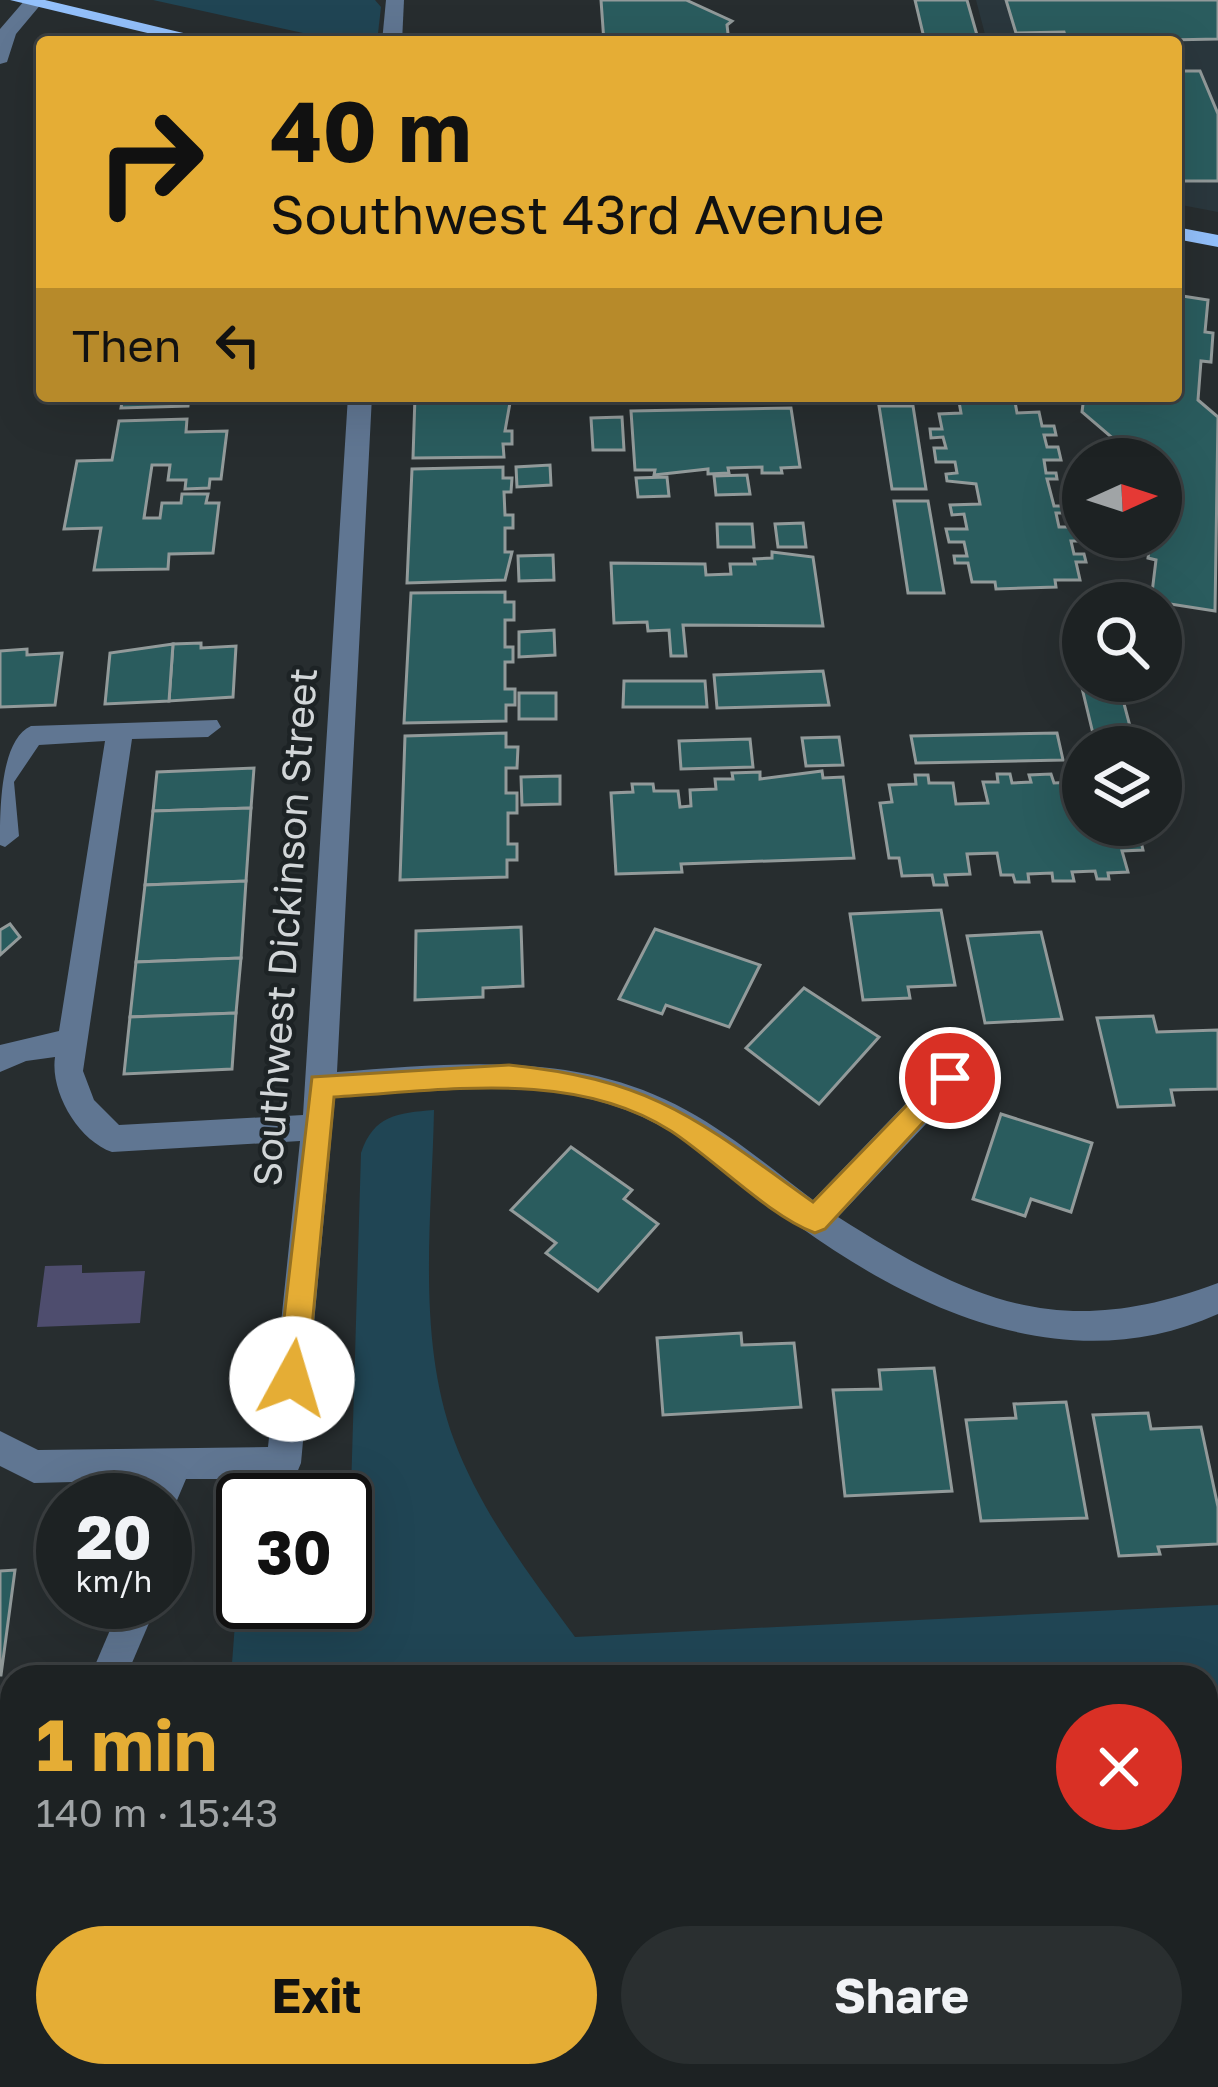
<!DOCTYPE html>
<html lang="en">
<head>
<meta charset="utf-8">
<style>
  body { margin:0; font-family:"Golos Text",sans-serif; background:#2a2f30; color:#f1f3f6; height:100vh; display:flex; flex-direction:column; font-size:45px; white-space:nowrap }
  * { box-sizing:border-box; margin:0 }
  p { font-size:39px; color:#a0a4a6 }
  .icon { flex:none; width:66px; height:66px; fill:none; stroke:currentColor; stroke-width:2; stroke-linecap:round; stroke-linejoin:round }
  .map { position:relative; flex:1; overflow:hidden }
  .sheet { position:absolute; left:0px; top:1665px; width:1218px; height:423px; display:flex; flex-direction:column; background:#1d2223; border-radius:36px 36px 0 0; box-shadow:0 12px 48px #0002,0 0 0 3px #3b3f41 }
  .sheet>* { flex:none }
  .guide { position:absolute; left:36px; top:36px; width:1146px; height:366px; border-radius:12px; box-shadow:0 12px 48px #0002,0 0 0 3px #3b3f41; background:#e5ad35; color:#111; overflow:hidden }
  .needle { width:78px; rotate:87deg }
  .controls { position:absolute; left:1062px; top:438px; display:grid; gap:24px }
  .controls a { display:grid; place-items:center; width:120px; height:120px; border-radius:50%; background:#1d2223; box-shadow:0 12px 48px #0002,0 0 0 3px #3b3f41; font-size:60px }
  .speed { position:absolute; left:36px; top:1473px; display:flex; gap:24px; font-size:60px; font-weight:700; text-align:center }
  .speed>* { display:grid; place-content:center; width:156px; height:156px; border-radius:50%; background:#1d2223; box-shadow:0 12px 48px #0002,0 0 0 3px #3b3f41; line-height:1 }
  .speed small { font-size:30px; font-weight:400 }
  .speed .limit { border:6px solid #111; border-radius:18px; background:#fff; color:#111 }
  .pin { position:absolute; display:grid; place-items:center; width:102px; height:102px; color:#fff; margin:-51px; border:6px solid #fff; border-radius:50%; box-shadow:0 3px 12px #0007 }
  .me { position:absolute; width:132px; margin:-66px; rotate:6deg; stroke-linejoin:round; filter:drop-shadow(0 0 9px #0008) }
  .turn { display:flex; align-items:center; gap:42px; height:252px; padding:0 36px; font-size:54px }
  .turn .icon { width:156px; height:156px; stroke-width:2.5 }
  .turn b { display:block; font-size:84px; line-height:102px }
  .then { display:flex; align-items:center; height:114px; padding:0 36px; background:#0003; gap:24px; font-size:45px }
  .round { display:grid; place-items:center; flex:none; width:126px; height:126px; border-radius:63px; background:#2a2f30 }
  .summary { display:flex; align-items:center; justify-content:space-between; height:204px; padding:0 36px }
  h1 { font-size:72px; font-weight:700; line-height:90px; color:#e5ad35 }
  .primary-button { display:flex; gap:24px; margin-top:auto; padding:24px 36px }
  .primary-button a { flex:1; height:138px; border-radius:72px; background:#e5ad35; color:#111; font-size:48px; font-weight:700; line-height:138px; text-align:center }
  .primary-button a+a { background:#2a2f30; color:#f1f3f6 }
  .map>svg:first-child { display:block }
  .built { fill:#2a373d }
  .green { fill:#204554 }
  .water { fill:#4e4d6e }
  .building { fill:#2a5c5e; stroke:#929a9a; stroke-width:3 }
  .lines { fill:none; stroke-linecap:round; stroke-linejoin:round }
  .minor { fill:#607692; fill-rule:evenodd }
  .major { fill:#93c0fb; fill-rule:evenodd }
  .route { fill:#e5ad35; stroke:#957022; stroke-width:3 }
  .labels { text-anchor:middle; stroke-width:9; stroke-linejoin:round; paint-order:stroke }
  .street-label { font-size:39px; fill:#d2d6d8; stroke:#1d2325 }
</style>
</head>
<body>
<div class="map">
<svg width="1218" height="2087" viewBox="0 0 1218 2087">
  <rect width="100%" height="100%" fill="#272d2f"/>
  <!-- built -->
  <path class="built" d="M976,0H1218V212L1176,204V42H987Z"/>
  <!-- green -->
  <g class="green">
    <path d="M153,0H375L381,7L377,42H344Z"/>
    <path d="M434,1110C432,1218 416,1337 454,1440C481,1512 530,1576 575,1637L1218,1605V2087H0V2056L12,2055V2076H1206V1677H231L243,1517V1602H345V1500L245,1496L351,1491L361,1153C374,1115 397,1113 434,1110Z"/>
  </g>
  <!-- water -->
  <path class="water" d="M82,1265V1273L145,1271L140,1323L37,1327L45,1266Z"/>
  <!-- building -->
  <g class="building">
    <path d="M601,0H686L732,21L727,25L729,42H604Z"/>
    <path d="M915,0H967L979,42H925Z"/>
    <path d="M1006,0H1218V39L1067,42L1064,32L1016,33Z"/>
    <path d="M1176,63L1179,71H1200L1218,114V181H1176Z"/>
    <path d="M1176,295L1208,300L1205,332L1213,333L1211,362L1201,361L1198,400L1218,417L1215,611L1151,601L1156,560L1148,558L1151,537H1161V459H1137L1082,412L1084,396H1176Z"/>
    <path d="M123,396H189L188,406L121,408Z"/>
    <path d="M415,396L511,397L505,431H512V444H503L504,457L413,458Z"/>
    <path d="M958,396H1014L1017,413L1039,412L1042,426H1054L1056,435H1044L1047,447H1058L1061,460H1044L1046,473H1056L1057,479H1047L1054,506H1062L1064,513H1056L1059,527H1077L1080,541H1071L1074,554H1084L1086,562H1076L1080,580H1055L1056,587L996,589L995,582H972L968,563H955L954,556H967L964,542H949L946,529H967L964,514L952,515L950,505L980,504L976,484L947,481L946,474L957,473L955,462H936L934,448H946L943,437L931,438L930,429H942L939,414L961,413Z"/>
    <path d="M879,406H913L926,489H892Z"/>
    <path d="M791,408L800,467L781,468L782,473H762V467L728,468L729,473L708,474V469L654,475L655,470H635L631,411Z"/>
    <path d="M622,417L624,450H593L591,418Z"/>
    <path d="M187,419L186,432L227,431L221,479H210L209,488L185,489L186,480H168L170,465H152L144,518H160L162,503H181L182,494H208L206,503H219L213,553L169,554L168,569L94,570L101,528L64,529L77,461L112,460L119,421Z"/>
    <path d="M550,465L551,485L517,487L516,467Z"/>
    <path d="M503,467V478H512L511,492H504L505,515H513V528H505V552H512L505,580L407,583L412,469Z"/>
    <path d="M747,475L750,494L716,495L714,476Z"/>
    <path d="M667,477L669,496L638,497L636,478Z"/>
    <path d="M894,501H928L944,593H908Z"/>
    <path d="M803,523L806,547H778L775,524Z"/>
    <path d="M717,524H752L754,547H718Z"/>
    <path d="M772,552L813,557L823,626L683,625L686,656H671L669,630L648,631L647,622L614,623L611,563L705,564L706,575L731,574L730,564H755L754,559L772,558Z"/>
    <path d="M553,555L554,580L519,581L518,556Z"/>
    <path d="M505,592V602H514V620H505V647H513V662H505V689H515V705H506V721L404,723L411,593Z"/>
    <path d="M1083,629V681H1118L1135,745L1096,746L1068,630Z"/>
    <path d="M554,630L555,655L519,657V632Z"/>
    <path d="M201,643V648L236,646L233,697L169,701L173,644Z"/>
    <path d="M173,644L169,701L105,704L110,653Z"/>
    <path d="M27,649V655L62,653L55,705L0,707V651Z"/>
    <path d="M823,671L829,705L717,708L714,675Z"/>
    <path d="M624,681H705L707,707H623Z"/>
    <rect x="519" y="693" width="37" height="26"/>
    <path d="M506,733V747H518L517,768H506V793H517V813H508V844H517V860H507V877L400,880L405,736Z"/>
    <path d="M1057,733L1063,760L916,763L911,736Z"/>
    <path d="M839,737L843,765L806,766L802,738Z"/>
    <path d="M750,739L753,767L681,769L679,741Z"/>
    <path d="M254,768L251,808L153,811L157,772Z"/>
    <path d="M822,771L823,778L843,777L854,858L681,864L682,872L616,874L611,793L633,792L632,784H653L654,791H678L680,807L691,806L690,790L716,789L715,779H733L732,773L760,772V779Z"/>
    <path d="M997,774H1010L1012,783L1031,782L1029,775L1051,774L1054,783L1075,782L1073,774H1083V825H1137L1143,850L1122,851L1128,872L1108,873L1109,879H1097L1095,871L1072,872L1074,881H1053L1052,873L1028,874L1029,882H1015L1013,875H1001L997,853L967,854L970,874L945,875L947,885H934L932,875L902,876L899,858H889L880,803L892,802L889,785L916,784L915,775H928L929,783H953L956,804L988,803L983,782H998Z"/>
    <path d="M560,776V804L522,805L521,777Z"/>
    <path d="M251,808L246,881L145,885L153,811Z"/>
    <path d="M246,881L241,958L136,962L145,885Z"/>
    <path d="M941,910L955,985L908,987L910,998L863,1000L850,914Z"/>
    <path d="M10,924L20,937L0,955V930Z"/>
    <path d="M521,927L523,986L483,988V997L415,1000L416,931Z"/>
    <path d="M655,929L760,965L729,1027L666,1005L662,1014L619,999Z"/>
    <path d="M1041,932L1062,1019L985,1023L967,936Z"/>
    <path d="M241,958L236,1013L130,1017L136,962Z"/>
    <path d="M804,988L879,1037L819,1104L746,1048Z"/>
    <path d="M236,1013L232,1069L124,1074L130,1017Z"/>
    <path d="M1153,1016L1157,1032L1218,1030V1089L1171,1090L1174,1105L1118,1107L1097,1018Z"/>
    <path d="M1001,1114L1092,1143L1071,1212L1031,1199L1025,1216L973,1199Z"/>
    <path d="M571,1147L632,1190L624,1199L658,1224L598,1291L546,1253L556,1243L511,1210Z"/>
    <path d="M741,1333L742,1345L794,1343L801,1407L663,1415L657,1338Z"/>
    <path d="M934,1368L952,1491L845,1496L833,1390L881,1389L879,1370Z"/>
    <path d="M1066,1402L1087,1518L981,1521L966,1420L1016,1418L1014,1404Z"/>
    <path d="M1148,1413L1151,1429L1201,1427L1218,1507V1544L1158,1547L1160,1554L1119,1556L1093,1415Z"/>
    <path d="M15,1570L1,1675H0V1571Z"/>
  </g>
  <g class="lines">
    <!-- minor -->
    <g class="minor">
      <path d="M25,0L42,3L16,34L7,62L0,64V29Z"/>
      <path d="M386,0H404L402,42H382Z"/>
      <path d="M348,396H372L337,1072C456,1063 578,1050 686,1110C732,1135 772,1169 813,1200L939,1069L950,1065L961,1069L965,1078L961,1087L838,1217C972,1302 1061,1342 1218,1283V1314C1072,1380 921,1314 800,1227C743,1186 692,1135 626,1110C534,1075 430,1090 335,1098L301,1463L296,1475L284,1479H186L172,1512L165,1515V1500H143L151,1480L34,1483L0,1466V1431L38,1450L268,1447L300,1141L112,1152C78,1140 50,1092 55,1057L26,1061L0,1072V1045L59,1031L105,741L39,745L14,782L19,836L5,847L0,845C0,809 0,740 31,726L217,720L221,727L208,737L132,739L83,1071L94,1100L119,1125L303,1115Z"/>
      <path d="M122,1602H158L126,1677H90Z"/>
      <path d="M12,1746V1787L0,1792V1751Z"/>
    </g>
    <!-- major -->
    <g class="major">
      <path d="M10,0H45L221,42H185Z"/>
      <path d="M1176,227L1218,235V247L1176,239Z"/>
    </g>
  </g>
  <!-- route -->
  <path class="route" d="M509,1065C655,1080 698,1120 813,1202L941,1070H960L964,1078L825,1229L815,1233C769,1216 714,1159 671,1131C573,1068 443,1091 334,1097L307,1379L303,1389L292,1393L281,1389L277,1379L312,1077Z"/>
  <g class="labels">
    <!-- street labels -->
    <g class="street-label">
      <text transform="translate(285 927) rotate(-86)" y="14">Southwest Dickinson Street</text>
    </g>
  </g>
</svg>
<div class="controls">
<a><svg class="needle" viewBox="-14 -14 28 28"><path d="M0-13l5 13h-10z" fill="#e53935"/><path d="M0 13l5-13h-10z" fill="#a0a4a6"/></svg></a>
<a><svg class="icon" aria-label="search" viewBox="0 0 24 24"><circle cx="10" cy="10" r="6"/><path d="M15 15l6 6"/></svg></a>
<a><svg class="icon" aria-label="layers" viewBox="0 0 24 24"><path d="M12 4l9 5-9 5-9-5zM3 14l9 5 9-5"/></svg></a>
</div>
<div class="speed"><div>20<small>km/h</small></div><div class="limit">30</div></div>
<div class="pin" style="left:950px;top:1078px;background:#d93025"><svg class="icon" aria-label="arrive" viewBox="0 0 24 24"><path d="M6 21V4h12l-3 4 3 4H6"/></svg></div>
<svg class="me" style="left:292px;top:1379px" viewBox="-20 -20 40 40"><circle r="19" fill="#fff"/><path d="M0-13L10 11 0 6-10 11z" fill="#e5ad35"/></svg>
<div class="guide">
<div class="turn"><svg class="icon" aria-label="right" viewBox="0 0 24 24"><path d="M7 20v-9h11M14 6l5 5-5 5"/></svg><div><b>40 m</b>Southwest 43rd Avenue</div></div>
<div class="then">Then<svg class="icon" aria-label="left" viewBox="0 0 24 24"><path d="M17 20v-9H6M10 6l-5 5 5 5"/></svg></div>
</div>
<section class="sheet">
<div class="summary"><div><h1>1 min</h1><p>140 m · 15:43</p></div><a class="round" style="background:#d93025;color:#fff"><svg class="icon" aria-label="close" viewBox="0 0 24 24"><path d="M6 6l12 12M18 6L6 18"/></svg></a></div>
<div class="primary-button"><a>Exit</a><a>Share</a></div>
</section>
</div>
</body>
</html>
